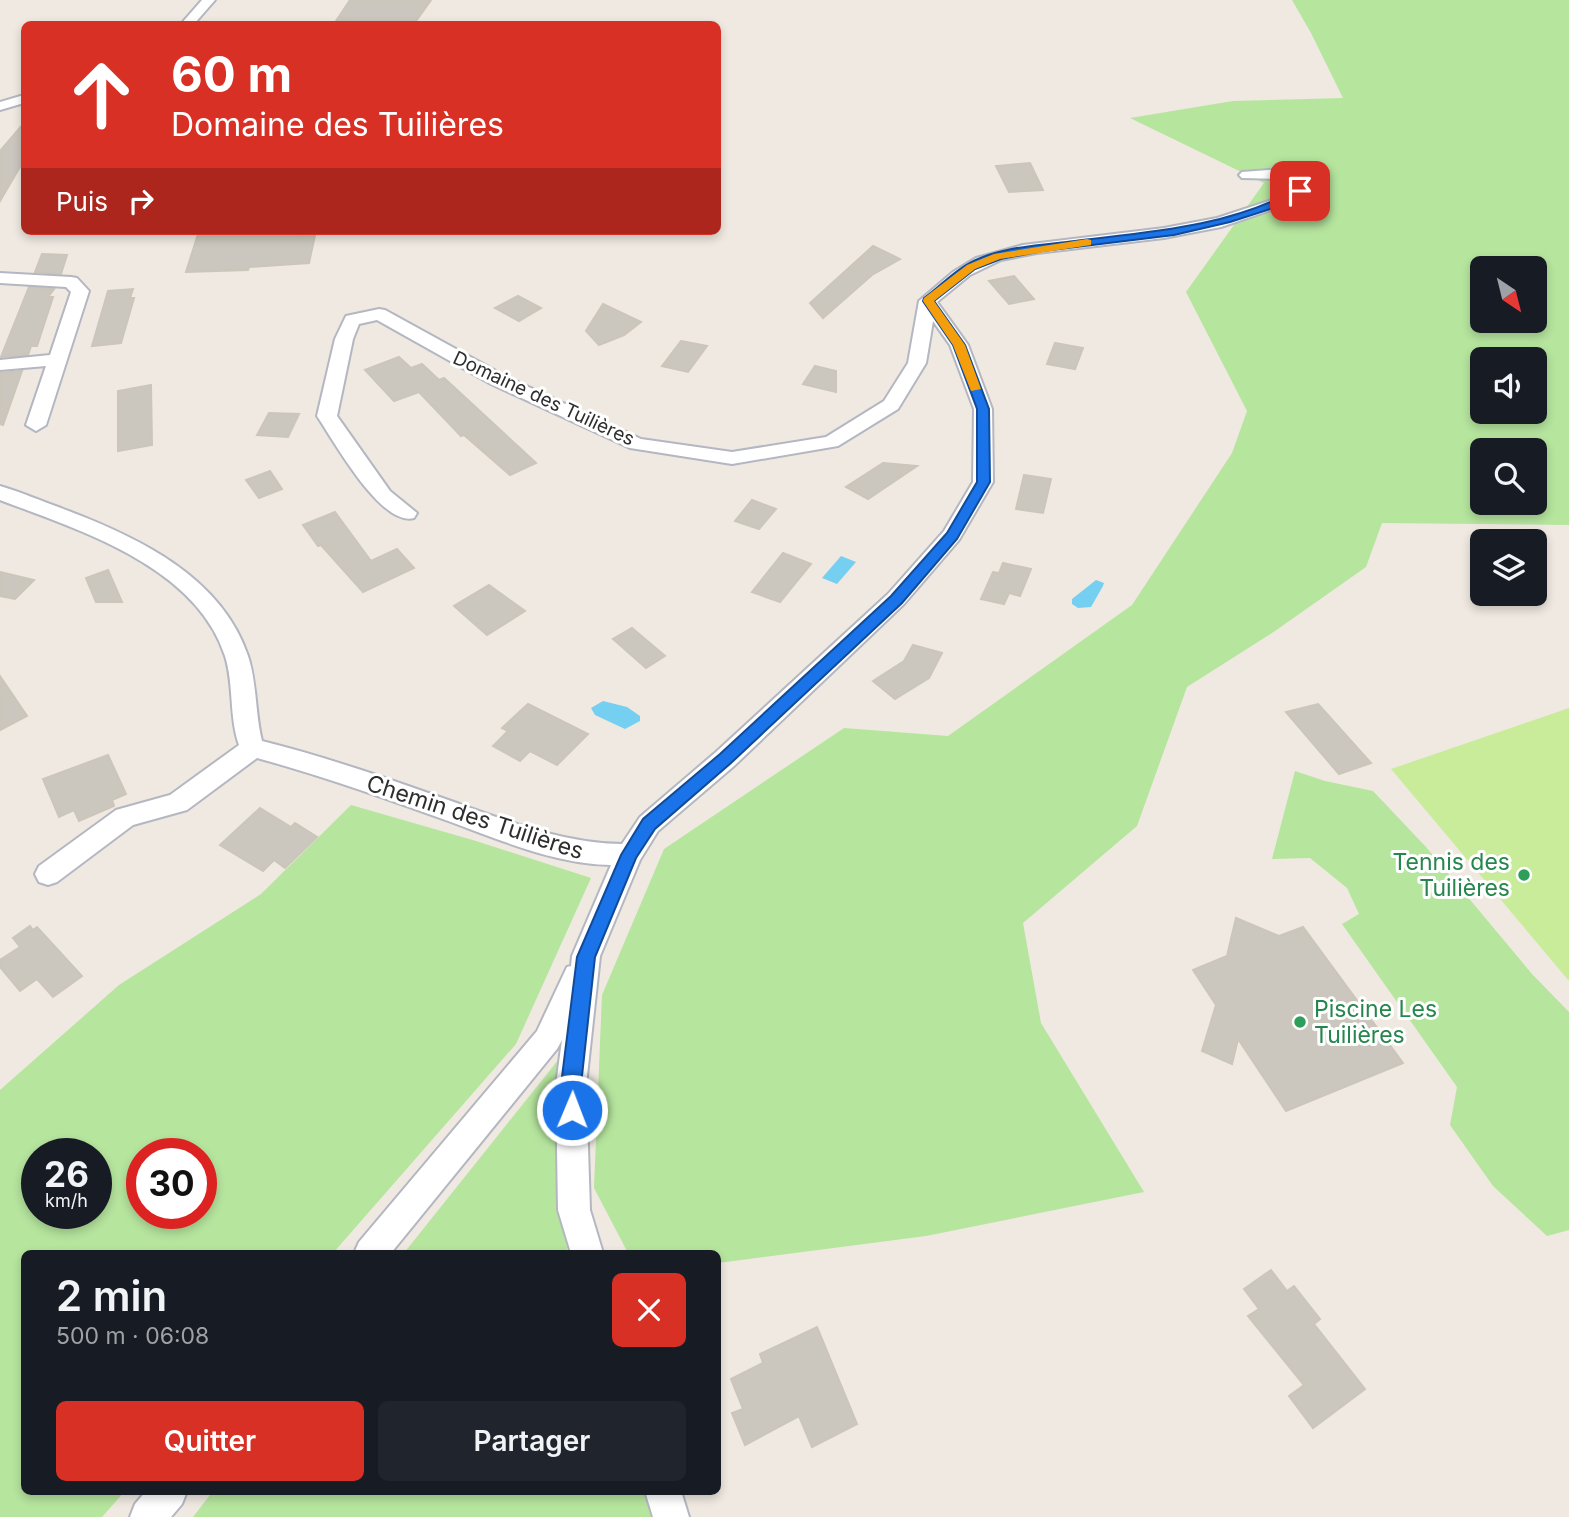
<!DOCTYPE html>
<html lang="fr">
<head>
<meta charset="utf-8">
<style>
  body { margin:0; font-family:Inter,sans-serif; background:#20242c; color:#f1f3f6; height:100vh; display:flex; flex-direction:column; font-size:26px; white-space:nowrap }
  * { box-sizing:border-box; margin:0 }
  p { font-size:23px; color:#9ea1a6 }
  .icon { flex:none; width:38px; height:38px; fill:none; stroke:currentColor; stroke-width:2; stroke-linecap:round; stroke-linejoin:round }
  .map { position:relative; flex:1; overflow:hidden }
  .side { position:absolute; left:21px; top:1250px; width:700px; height:245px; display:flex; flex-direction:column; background:#171b24; border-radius:10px; box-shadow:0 4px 10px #0003 }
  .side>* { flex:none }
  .top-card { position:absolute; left:21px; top:21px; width:700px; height:214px; border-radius:10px; box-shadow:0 4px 10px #0003; background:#d93025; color:#fff; overflow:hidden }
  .needle { width:46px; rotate:145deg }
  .buttons { position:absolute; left:1470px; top:256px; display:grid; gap:14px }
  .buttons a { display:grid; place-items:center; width:77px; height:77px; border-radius:10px; background:#171b24; box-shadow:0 4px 10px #0003; font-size:35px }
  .speed { position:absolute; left:21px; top:1138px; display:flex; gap:14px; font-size:35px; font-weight:700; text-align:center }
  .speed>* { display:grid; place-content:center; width:91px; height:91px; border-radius:50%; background:#171b24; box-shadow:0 4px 10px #0003; line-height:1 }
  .speed small { font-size:18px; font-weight:400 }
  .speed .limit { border:10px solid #d22; background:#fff; color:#111 }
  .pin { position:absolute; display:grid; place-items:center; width:60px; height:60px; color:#fff; margin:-30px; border-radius:14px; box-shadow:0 4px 10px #0006 }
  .me { position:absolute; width:77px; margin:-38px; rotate:1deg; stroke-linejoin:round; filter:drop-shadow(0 0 5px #0008) }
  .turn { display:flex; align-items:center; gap:24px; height:147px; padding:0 35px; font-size:32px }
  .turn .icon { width:91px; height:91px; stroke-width:2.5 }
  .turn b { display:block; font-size:49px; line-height:60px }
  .then { display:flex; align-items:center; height:66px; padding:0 35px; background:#0003; gap:14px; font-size:26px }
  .round { display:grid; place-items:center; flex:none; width:74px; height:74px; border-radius:10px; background:#20242c }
  .summary { display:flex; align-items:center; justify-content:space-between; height:119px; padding:0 35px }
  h1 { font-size:42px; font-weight:600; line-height:52px }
  .primary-button { display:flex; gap:14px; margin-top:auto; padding:14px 35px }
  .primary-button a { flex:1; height:80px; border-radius:10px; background:#d93025; color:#fff; font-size:28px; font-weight:600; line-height:80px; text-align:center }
  .primary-button a+a { background:#20242c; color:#f1f3f6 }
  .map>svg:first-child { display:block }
  .green { fill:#b6e59e; fill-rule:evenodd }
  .pitch { fill:#c9ec9a }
  .water { fill:#75cff0 }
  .building { fill:#cbc7bf; stroke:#cbc5ba; stroke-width:2 }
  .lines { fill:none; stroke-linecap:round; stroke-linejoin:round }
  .street-casing { stroke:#b4b7c1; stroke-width:4 }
  .street { fill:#fff; fill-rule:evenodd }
  .route { fill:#1a73e8; stroke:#114b97; stroke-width:2 }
  .slow { fill:#f59e0b }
  .leisure-dot { fill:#2e9e5b; stroke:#fff; stroke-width:2.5 }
  .labels { text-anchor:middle; stroke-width:6; stroke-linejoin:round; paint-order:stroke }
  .far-street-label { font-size:19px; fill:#2e2e2e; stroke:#fff }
  .street-label { font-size:23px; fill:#2e2e2e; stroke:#fff }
  .leisure-label { font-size:23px; fill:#27864d; stroke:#fff; text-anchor:end }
</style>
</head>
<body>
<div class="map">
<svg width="1569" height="1517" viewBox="0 0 1569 1517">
  <rect width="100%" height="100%" fill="#efe9e1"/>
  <!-- green -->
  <g class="green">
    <path d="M1292,0H1569V525L1382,523L1366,567L1275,631L1187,687L1137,826L1023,923L1041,1023L1144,1192L926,1236L718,1263V1253H628L594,1188L602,995L664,849L844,728L948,736L1132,605L1232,453L1247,411L1186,292L1264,183L1130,118L1233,101L1343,98L1311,33ZM1482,268H1535V320H1482ZM1482,359H1535V411H1482ZM1482,450H1535V502H1482Z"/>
    <path d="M1295,771L1325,781L1373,791L1426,847L1532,974L1569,1012V1230L1547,1236L1493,1186L1450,1125L1457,1087L1342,924L1359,914L1347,888L1310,858L1272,859Z"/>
    <path d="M351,805L476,841L591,878L516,1044L333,1253H24V1491H125L102,1517H0V1090L119,985L261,894ZM96,1153V1213H37V1153ZM142,1153H201V1213H142Z"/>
    <path d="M559,1059L556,1180L568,1253H404Z"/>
    <path d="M213,1491H651L661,1517H193Z"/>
  </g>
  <!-- pitch -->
  <path class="pitch" d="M1569,708V981L1391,769Z"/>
  <!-- water -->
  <g class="water">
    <path d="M841,556L856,562L837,584L822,578Z"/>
    <path d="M1096,580L1104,583L1103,586L1091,607L1078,608L1072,604V599Z"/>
    <path d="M603,701L627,707L640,716V721L625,729L595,715L591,708Z"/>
  </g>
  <!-- building -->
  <g class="building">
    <path d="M350,0H431L414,24L336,21Z"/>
    <path d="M24,123V160L0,201V151Z"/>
    <path d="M1030,163L1043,190L1009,192L996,166Z"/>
    <path d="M199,231H297L296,236L315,235L309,263L249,267L248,270L186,272Z"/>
    <path d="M873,246L900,259L872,275L823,318L810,303Z"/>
    <path d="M42,254L67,255L61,274L35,272Z"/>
    <path d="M1014,276L1034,299L1009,304L989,281Z"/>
    <path d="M29,287L54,289L48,297H53L37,346H31L28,355L1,357Z"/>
    <path d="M133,289L130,298H134L121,343L92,346L108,291Z"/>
    <path d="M518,296L541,308L519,321L495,308Z"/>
    <path d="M603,304L641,322L624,335L599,345L586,331Z"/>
    <path d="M681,341L707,346L688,372L662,366Z"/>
    <path d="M1055,343L1083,348L1075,369L1047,364Z"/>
    <path d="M399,357L411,368L422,364L439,380L444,378L536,463L510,475L464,435L461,436L419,392L394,401L365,370Z"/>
    <path d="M815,366L836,371V392L803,384Z"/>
    <path d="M22,371L3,425L0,424V373Z"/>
    <path d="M151,385L152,445L118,451V391Z"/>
    <path d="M269,413L299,414L288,437L257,435Z"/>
    <path d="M883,463L917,466L868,499L846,487Z"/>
    <path d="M270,471L282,489L259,498L246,480Z"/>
    <path d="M1024,475L1051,479L1043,513L1016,509Z"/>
    <path d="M752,500L776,509L759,529L735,521Z"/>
    <path d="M335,512L371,561L397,549L414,568L363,592L321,545L318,546L303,525Z"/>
    <path d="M783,553L811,564L780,602L752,592Z"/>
    <path d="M1003,563L1031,569L1020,596L1009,593L1004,604L981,599L993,572L999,573Z"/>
    <path d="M108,570L122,602H96L86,578Z"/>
    <path d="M0,572L34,580L15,599L0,596Z"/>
    <path d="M489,585L525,611L487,635L454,606Z"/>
    <path d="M632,628L665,656L646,668L613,639Z"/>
    <path d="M913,645L942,653L929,678L895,699L873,681L904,661Z"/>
    <path d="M0,676L27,716L0,730Z"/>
    <path d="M528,704L588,734L557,765L530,751L520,761L493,746L508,731L502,728Z"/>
    <path d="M1318,704L1371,763L1339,774L1286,712Z"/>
    <path d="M108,755L126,794L112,800L114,806L79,821L74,810L59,817L43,779Z"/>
    <path d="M260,808L291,827L295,823L317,837L285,868L274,860L263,871L220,845Z"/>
    <path d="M1236,918L1279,936L1303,927L1403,1063L1286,1111L1238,1039L1232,1064L1202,1051L1216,1005L1193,970L1227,956Z"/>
    <path d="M30,926L33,930L37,927L82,976L53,997L37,979L20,991L0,967V960L20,947L13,938Z"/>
    <path d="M1271,1270L1287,1291L1294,1286L1320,1319L1314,1324L1365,1389L1313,1428L1289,1396L1304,1385L1248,1316L1259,1309L1244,1289Z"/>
    <path d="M817,1327L857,1424L812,1447L799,1416L745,1445L732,1413L743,1409L731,1379L763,1363L760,1354Z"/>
  </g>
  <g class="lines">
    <defs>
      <g id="street">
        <path d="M202,0H215L194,24H181Z"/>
        <path d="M24,95V103L0,110V102Z"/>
        <path d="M1283,169L1307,180L1310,183L1308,191L1280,207L1221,227L1164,238L1037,253L1001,260L970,275L937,302L968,345L992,409L993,482L959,540L904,604L734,766L658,831L640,860L600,956L586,1085L590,1210L603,1253H571L558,1210L556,1085L562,1040L557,1049L391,1253H354L359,1242L537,1031L567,967L571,966L572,956L611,865C556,864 502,841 451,822C387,799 323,776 257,758L187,810L133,825L57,882L48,885L39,882L35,874L39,866L116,810L170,795L239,745C229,717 234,684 225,656C196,566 79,530 0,500V486C21,492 41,501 61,508C135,536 221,575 248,656C257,683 255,713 262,741C326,757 389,779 451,801C507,821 562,843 622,844L640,817L716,752L888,594L944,531L973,482L974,409L950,345L933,321L926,363L898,409L838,446L732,464L630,448L491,384L377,320L359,324L353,339L337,416L390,491L417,513L414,518C381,527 334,441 317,416L335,339L346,316L379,309L385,310L505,376L641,439L732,452L826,437L884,401L908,363L919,301L953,272L976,258L1023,245L1164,228L1217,218L1269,201L1293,189L1294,185L1281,179L1242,178L1239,175L1242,172Z"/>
        <path d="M0,273L71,277L77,278L89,291L46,425L36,431L26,425L46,366L0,370V360L50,355L71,292L66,287L0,283Z"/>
        <path d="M146,1491H187L182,1504L171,1517H130L135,1504Z"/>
        <path d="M645,1491H681L689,1517H653Z"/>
      </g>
    </defs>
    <!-- street casing -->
    <use href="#street" class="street-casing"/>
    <!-- street -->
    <use href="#street" class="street"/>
  </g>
  <!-- route -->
  <path class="route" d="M1297,189L1305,191L1283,205L1230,222L1174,235L1043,251L1001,259L975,269L934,301L965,345L989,409L990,482L957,539L902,603L731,763L655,829L636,858L595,957L581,1085V1110L578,1117L572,1120L565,1117L562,1110L561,1085L577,957L621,855L643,819L720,754L891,596L947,533L977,482V409L953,345L923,301L924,298C938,288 951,274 966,265C996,247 1040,245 1075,241C1149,232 1230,227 1297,189Z"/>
  <!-- slow -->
  <path class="slow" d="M1087,239L1091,240V245L1000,259L975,269L934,301L965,345L981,389L971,391L953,345L923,301L924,298L967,265L994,254Z"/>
  <!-- markers -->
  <g class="leisure-dot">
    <circle cx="1524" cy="875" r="7"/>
    <circle cx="1300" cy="1022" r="7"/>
  </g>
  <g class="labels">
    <!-- far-street labels -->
    <g class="far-street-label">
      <text transform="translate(544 398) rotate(25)" y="7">Domaine des Tuilières</text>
    </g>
    <!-- street labels -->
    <g class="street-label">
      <text transform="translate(475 817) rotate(18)" y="8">Chemin des Tuilières</text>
    </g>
    <!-- leisure labels -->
    <g class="leisure-label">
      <text x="1510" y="870">Tennis des<tspan x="1510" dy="26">Tuilières</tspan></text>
      <text x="1314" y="1017" text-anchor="start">Piscine Les<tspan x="1314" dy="26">Tuilières</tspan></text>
    </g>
  </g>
</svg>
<div class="buttons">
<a><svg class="needle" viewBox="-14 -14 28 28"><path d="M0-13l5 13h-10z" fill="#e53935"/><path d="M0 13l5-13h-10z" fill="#9ea1a6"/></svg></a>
<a><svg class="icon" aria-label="sound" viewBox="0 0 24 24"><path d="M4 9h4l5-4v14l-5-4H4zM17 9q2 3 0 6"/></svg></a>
<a><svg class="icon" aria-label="search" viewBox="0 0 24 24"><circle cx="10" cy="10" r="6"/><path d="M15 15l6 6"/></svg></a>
<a><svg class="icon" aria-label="layers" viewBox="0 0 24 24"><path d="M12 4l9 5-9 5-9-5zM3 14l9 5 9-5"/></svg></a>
</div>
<div class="speed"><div>26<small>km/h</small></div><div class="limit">30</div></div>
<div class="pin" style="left:1300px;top:191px;background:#d93025"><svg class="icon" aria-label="arrive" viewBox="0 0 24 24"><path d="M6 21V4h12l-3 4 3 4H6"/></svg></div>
<svg class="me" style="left:572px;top:1110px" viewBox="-20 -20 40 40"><circle r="17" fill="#1a73e8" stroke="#fff" stroke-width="3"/><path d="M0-11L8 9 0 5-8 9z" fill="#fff"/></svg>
<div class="top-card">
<div class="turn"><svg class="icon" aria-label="ahead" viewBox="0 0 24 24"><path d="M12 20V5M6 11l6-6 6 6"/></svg><div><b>60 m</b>Domaine des Tuilières</div></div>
<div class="then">Puis<svg class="icon" aria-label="right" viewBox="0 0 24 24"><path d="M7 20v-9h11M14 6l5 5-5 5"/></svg></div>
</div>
<section class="side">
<div class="summary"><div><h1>2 min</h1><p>500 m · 06:08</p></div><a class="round" style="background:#d93025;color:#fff"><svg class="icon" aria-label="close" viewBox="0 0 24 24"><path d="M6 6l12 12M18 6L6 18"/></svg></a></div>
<div class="primary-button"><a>Quitter</a><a>Partager</a></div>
</section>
</div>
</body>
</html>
